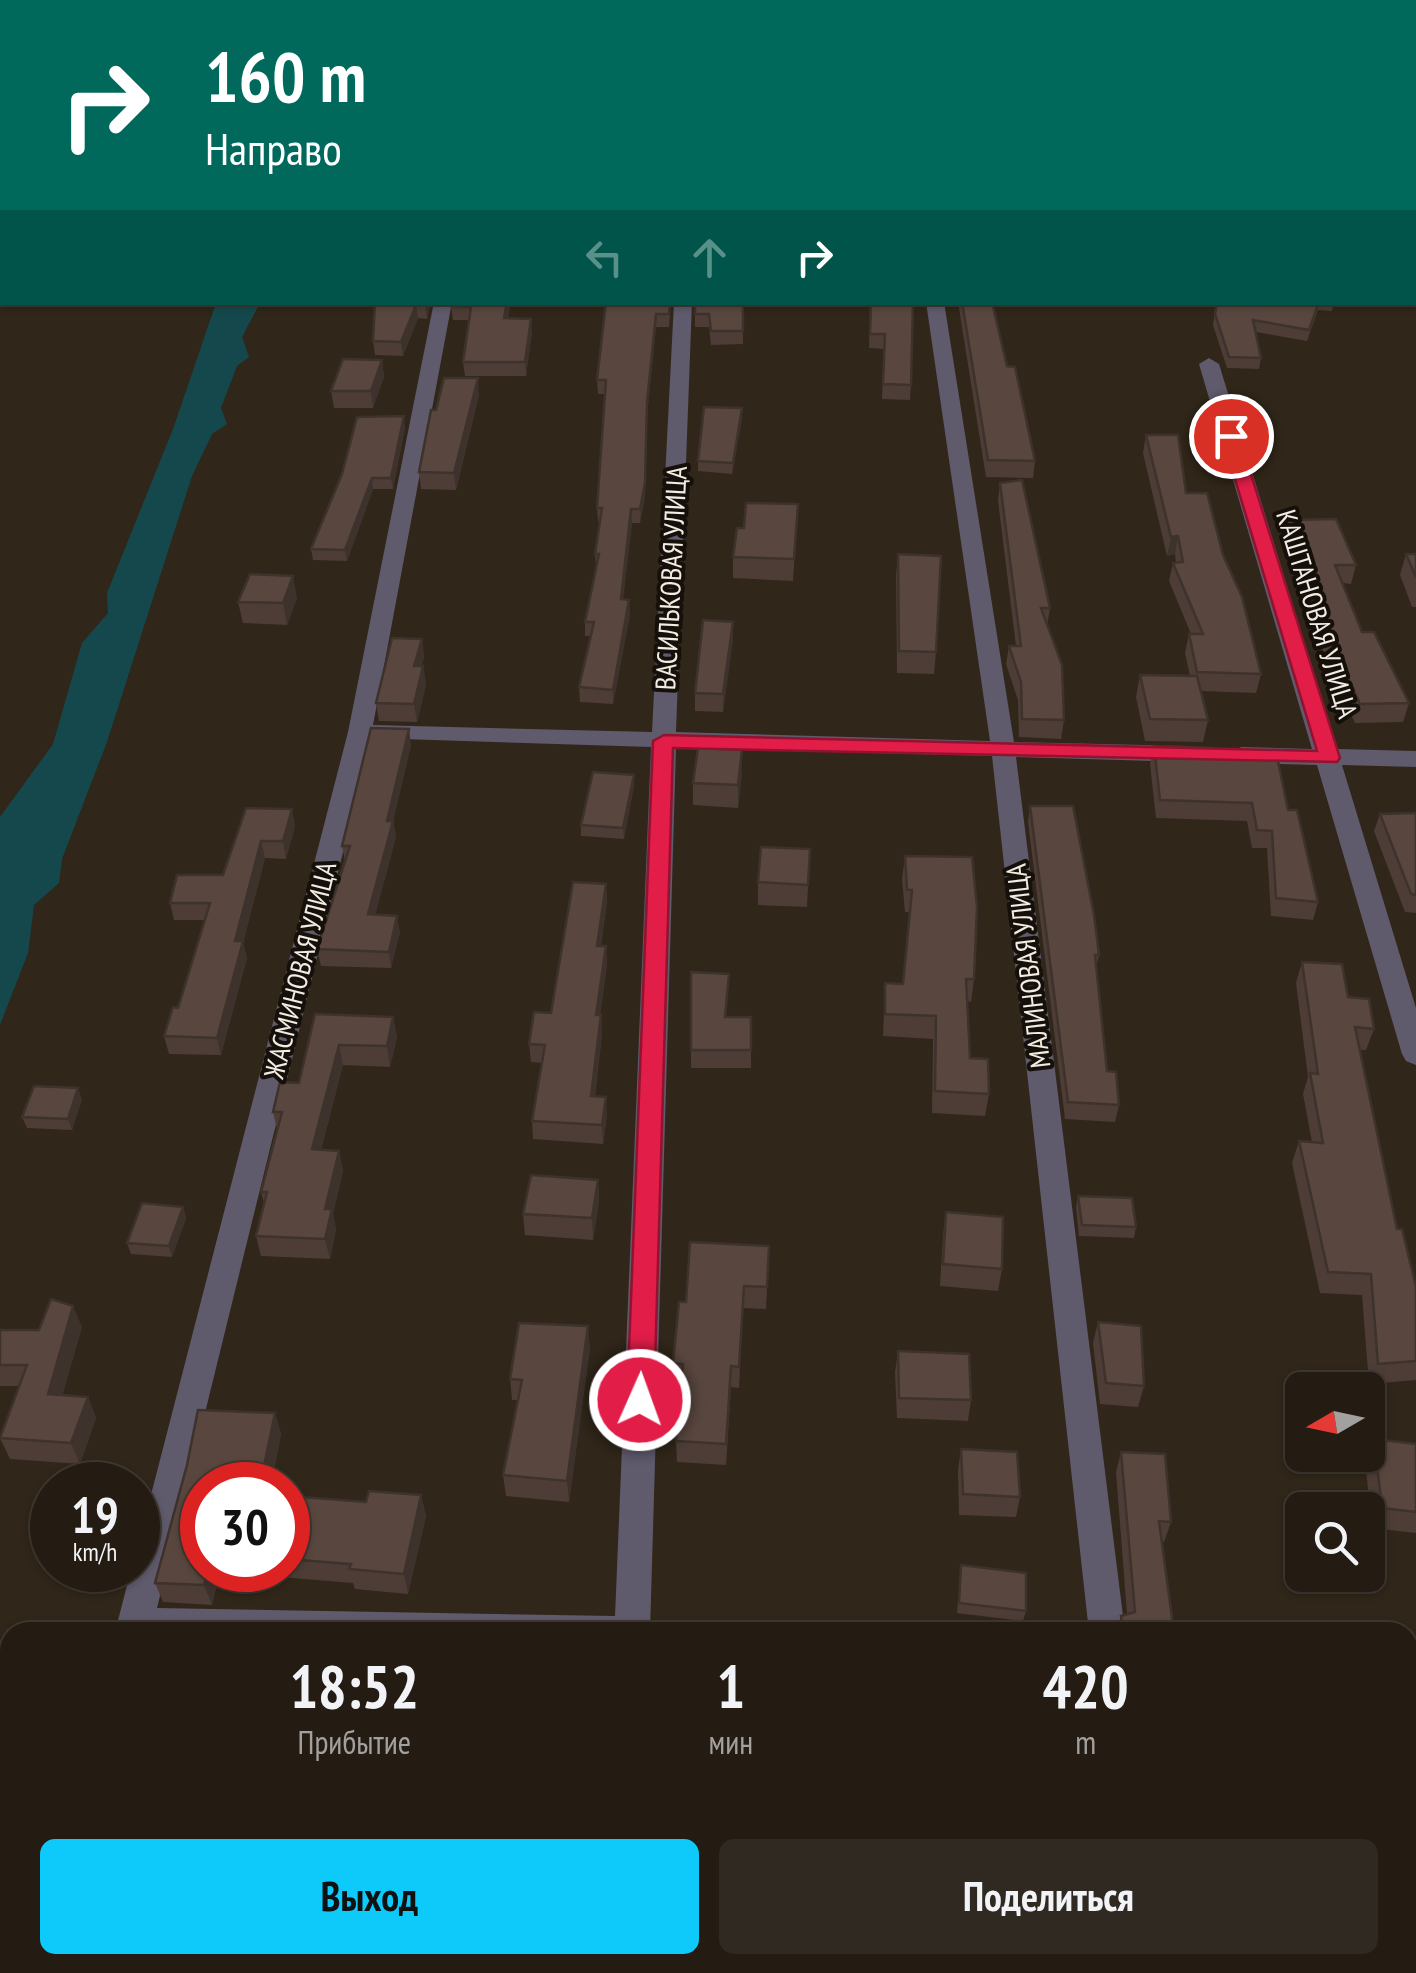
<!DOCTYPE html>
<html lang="ru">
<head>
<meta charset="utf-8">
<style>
  body { margin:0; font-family:"PT Sans Narrow",sans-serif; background:#302921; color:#f1f3f6; height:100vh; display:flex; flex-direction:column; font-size:38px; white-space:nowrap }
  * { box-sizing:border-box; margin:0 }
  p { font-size:32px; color:#a3a1a0 }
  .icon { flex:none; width:55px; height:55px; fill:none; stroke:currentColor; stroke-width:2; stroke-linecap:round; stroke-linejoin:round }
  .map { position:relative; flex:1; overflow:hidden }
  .sheet { position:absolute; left:0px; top:1622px; width:1418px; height:352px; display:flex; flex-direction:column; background:#241c13; border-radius:30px 30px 0 0; box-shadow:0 2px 8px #0004,0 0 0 2px #413a33 }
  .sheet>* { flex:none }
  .guide { position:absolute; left:0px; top:0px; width:1418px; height:305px; box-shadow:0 2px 8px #0004,0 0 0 2px #413a33; background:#00695c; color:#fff; overflow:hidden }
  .needle { width:65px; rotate:261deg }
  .controls { position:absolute; left:1285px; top:1372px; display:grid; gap:20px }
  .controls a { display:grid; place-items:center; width:100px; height:100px; border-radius:15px; background:#241c13; box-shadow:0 2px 8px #0004,0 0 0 2px #413a33; font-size:50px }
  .speed { position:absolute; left:30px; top:1462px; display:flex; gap:20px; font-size:50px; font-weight:700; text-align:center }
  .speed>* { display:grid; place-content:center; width:130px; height:130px; border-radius:50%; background:#241c13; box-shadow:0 2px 8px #0004,0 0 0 2px #413a33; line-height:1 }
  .speed small { font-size:25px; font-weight:400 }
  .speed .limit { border:15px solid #d22; background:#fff; color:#111 }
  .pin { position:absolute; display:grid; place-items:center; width:85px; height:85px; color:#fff; margin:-42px; border:5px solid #fff; border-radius:50%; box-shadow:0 2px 10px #0007 }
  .me { position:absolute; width:110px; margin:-55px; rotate:2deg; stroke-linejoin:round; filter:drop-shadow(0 0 8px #0008) }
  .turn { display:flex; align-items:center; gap:35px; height:210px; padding:0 40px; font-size:45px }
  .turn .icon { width:130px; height:130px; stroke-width:2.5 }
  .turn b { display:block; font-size:70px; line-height:85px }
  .lanes { display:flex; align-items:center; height:95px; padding:0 40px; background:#0003; justify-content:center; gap:50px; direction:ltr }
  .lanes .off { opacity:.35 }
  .eta { display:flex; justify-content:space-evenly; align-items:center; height:170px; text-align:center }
  .eta b { font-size:60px; font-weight:800; line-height:70px }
  .action { display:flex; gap:20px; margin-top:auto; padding:20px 40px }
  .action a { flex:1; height:115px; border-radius:15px; background:#0dcafa; color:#111; font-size:40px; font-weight:800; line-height:115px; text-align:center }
  .action a+a { background:#302921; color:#f1f3f6 }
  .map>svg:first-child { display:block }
  .water { fill:#15484d }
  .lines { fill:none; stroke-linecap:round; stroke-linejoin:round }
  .minor { fill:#5f5a6c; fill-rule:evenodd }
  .wall { fill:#4d3d36 }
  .shaded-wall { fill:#3e322c }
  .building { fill:#59473f; stroke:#3e322c; stroke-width:2.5 }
  .route { fill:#e11d48; stroke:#92132f; stroke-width:2.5 }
  .labels { text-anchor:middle; stroke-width:8; stroke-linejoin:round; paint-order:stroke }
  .street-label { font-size:28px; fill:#f3ece4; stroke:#15100a }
</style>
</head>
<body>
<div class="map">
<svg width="1416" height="1973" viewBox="0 0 1416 1973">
  <rect width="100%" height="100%" fill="#302619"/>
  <!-- water -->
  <path class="water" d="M216,303H260L242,337L249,357L237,366L221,408L227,424L212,434L192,476L107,742L62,859L59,883L34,905L28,953L0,1025V817L53,744L82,643L108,613L107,593L173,429Z"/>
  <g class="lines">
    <!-- minor -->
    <g class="minor">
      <path d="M434,302H452L373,725L652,732L674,302H692L676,732L990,741L926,302H944L1014,742L1188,746L1200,754L1188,762L1016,757L1125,1632H1089L992,756L676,748L650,1632H115L131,1570H138V1545L348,732ZM371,738L651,747L615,1616L157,1608Z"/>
      <path d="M1209,358L1219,364L1337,749L1416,751V767L1342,765L1416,1008V1065L1406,1061L1402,1054L1317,765L1241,763L1229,755L1241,747L1312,749L1199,364Z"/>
      <path d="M1408,1639L1416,1640V1674L1408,1673Z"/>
      <path d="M23,1965H63L61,1973H21Z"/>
      <rect x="592" y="1965" width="40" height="8"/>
      <path d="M1116,1965H1156L1157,1973H1117Z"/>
    </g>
  </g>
  <!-- wall -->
  <g class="wall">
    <path d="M375,302H431L427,319L418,318L403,356L375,355L373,341Z"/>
    <path d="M511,302L508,318L532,332L526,376H465L463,362L469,320H453L451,306Z"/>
    <path d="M606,302H671L669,327H656L647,415L645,497L640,523H632L623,599L629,600L630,614L613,704L580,702L579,687L591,636H585V622L596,567L595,554L600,522L598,521L597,508L605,394H598L597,380Z"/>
    <path d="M695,302H743V344L711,345L709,327H695Z"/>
    <path d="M870,302L911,385L910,400L882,399L884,349L869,348Z"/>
    <path d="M958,302H992L1007,366L1035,461L1033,478L986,477Z"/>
    <path d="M1216,302H1334L1332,311L1318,310L1307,341L1256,332L1261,358L1259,369L1227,368L1213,325Z"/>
    <path d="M382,360L384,377L373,408H334L331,391Z"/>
    <path d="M479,395L456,490L421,489L419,472Z"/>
    <path d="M742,418L732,474L698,471V461Z"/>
    <path d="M405,427L393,489H373L347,561L313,560L311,549L342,474Z"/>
    <path d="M1146,435L1186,493L1223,555L1261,674L1256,693L1201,691L1208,720L1203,742L1145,741L1136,697L1140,675L1190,676L1185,653L1189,634H1191L1169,581L1173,563H1176L1175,554L1167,556L1143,453Z"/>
    <path d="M1000,483L1050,608L1047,626L1064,720L1061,739L1019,737L1018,700L1006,664L1009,646H1016L998,501Z"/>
    <path d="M798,504L793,581L733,578V557L744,528Z"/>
    <path d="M1286,520L1356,565L1351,584L1343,583L1362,632L1409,703L1403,722L1355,723L1328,665L1282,538Z"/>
    <path d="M898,554L936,652L934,674L897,673L896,575Z"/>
    <path d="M1406,554H1416V607H1412L1400,575Z"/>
    <path d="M297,598L287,625L243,623L238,602Z"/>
    <path d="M422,639L424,658L421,666H423L426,685L417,722L379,721L376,703Z"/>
    <path d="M733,639L723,712L695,711V693Z"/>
    <path d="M411,745L393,821L396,837L375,915L400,932L391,968L321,966L317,949L345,862L342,846Z"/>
    <path d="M1154,746L1215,753L1288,810L1318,902L1313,920L1271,916L1267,848H1252L1247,821L1156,818L1150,764Z"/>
    <path d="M742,750V773L738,808L693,805V783Z"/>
    <path d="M634,786L624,839L581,836V825Z"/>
    <path d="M1030,806L1099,955L1096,968L1107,1071L1119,1105L1115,1122L1065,1119L1028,822Z"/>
    <path d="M246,808L295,826L286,859L265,858L243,943L247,958L221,1055L169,1054L164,1036L178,1008L205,920H174L170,903L223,875Z"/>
    <path d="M1416,813V913L1405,912L1374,831L1380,814Z"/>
    <path d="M810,849L807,907L758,905V882Z"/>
    <path d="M905,856L974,979L971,1002L967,1001L970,1058L989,1094L985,1116L932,1113L933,1039L883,1036L885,983L903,984L909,912H905L902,879Z"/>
    <path d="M606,884L607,902L601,946H606L607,965L600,1015L602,1034L595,1096L607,1115L603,1144L533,1139L532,1121L542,1063L531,1062L529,1044L551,1013Z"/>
    <path d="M1302,962L1348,997L1374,1029L1366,1050H1360L1397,1229L1416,1287V1380L1369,1384L1362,1295L1320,1293L1292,1163L1299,1141L1312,1142L1303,1094L1308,1077L1296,983Z"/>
    <path d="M691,972L729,974L726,1017H751V1068H691Z"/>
    <path d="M315,1014L393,1017L397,1037L390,1067L343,1065L321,1150L339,1151L343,1171L333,1214L336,1229L330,1259L261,1256L256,1236L264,1203L261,1192L277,1130L273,1112L299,1083Z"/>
    <path d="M82,1099L72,1130L27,1128L22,1117Z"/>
    <path d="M598,1180L599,1202L593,1240L525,1235L523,1214Z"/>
    <path d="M1078,1196L1136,1227L1134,1238L1079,1236L1076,1207Z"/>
    <path d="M183,1207L186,1218L172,1257L131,1254L127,1243Z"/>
    <path d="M946,1212L1002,1269L998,1291L940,1286L943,1234Z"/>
    <path d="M769,1246L766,1309L743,1308L739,1388L731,1387L726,1465L677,1462L676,1441L681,1385L674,1384L673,1363L686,1302Z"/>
    <path d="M1098,1322L1144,1386L1138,1407L1100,1404L1093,1343Z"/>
    <path d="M82,1327L62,1395L88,1397L96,1418L80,1464L10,1459L0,1438L19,1386H0V1330H39Z"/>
    <path d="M590,1348L569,1502L506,1496L503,1475L518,1400H512L510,1379Z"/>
    <path d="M898,1351L971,1400L968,1421L897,1418L895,1372Z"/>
    <path d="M198,1410L275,1413L281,1434L271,1485H202V1570H288V1496L366,1502L369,1491L421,1495L426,1516L408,1594L355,1589L353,1583L220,1572L212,1605L163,1602L155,1583L187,1465Z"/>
    <path d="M1374,1439L1416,1444V1533L1372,1528L1365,1460Z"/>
    <path d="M961,1449L1020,1497L1016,1517L959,1515L958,1470Z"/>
    <path d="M1121,1452L1171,1522L1164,1542H1162L1173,1625L1170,1632H1116L1121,1616L1127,1614L1116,1472Z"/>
    <path d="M961,1565L1026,1611L1023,1621L957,1613Z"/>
    <path d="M1408,1675L1416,1676V1763L1408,1762Z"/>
    <path d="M0,1827H10V1916L0,1915Z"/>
    <path d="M1158,1965H1247L1249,1973H1154Z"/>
  </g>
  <!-- shaded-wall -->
  <g class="shaded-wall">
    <path d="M426,302H431L427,319L425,305Z"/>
    <path d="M507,302H511L505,332L504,318Z"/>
    <path d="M416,305L418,318L403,356L401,342Z"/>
    <path d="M656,314V327L647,415L645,497L640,523L647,402Z"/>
    <path d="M531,319L532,332L526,376L525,362Z"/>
    <path d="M382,360L384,377L373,408L371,391Z"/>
    <path d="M478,378L479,395L456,490L454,473Z"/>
    <path d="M742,408V418L732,474L733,463Z"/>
    <path d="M404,416L405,427L393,489L391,478Z"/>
    <path d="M372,478L373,489L347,561L345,550Z"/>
    <path d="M631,509L632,523L621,613V599Z"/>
    <path d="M1178,536L1175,554L1167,556L1171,537Z"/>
    <path d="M293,576L297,598L287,625L283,603Z"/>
    <path d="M629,600L630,614L613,704V690Z"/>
    <path d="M733,622V639L723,712V694Z"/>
    <path d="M422,639L424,658L416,684L414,666Z"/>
    <path d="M423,666L426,685L417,722L414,704Z"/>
    <path d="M409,729L411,745L392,827L393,821L396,837L371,931L368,914L387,821Z"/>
    <path d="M742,750V773L738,808V785Z"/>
    <path d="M634,775V786L624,839L623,828Z"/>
    <path d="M292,809L295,826L286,859L283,841Z"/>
    <path d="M261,841L265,858L243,943L247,958L221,1055L217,1038L235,941Z"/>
    <path d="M606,884L607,902L598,964L597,946Z"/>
    <path d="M397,916L400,932L391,968L389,952Z"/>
    <path d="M606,946L607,965L597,1034L596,1015Z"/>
    <path d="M601,1015L602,1034L592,1114L591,1096Z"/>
    <path d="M393,1017L397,1037L390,1067L387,1046Z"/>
    <path d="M339,1045L343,1065L316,1170L312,1149Z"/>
    <path d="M78,1088L82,1099L72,1130L68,1119Z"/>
    <path d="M606,1097L607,1115L603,1144L602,1125Z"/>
    <path d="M339,1151L343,1171L333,1214L336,1229L330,1259L325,1239V1209Z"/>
    <path d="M598,1180L599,1202L593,1240L592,1218Z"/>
    <path d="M183,1207L186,1218L172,1257L169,1246Z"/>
    <path d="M73,1306L82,1327L57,1415L48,1394Z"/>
    <path d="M588,1326L590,1348L569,1502L567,1481Z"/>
    <path d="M88,1397L96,1418L80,1464L71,1443Z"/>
    <path d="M275,1413L281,1434L271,1485H260Z"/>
    <path d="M421,1495L426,1516L408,1594L404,1574Z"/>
    <path d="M208,1570H219L220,1572L212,1605L204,1585Z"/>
    <path d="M10,1861V1915L0,1901V1894Z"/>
  </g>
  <!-- building -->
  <g class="building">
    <path d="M436,0H525L524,2H435Z"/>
    <path d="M606,0H766L765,2H605Z"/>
    <path d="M841,0H930L929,2H840Z"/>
    <path d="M1117,0H1139V2H1116Z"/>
    <path d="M1235,0H1337L1339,2H1235Z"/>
    <path d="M1415,16H1416V54L1415,43Z"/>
    <path d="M375,302H426L425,305H416L401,342L373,341Z"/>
    <path d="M452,302H507L504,318L531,319L525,362H463L471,307L451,306Z"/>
    <path d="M606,302H670L669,314H656L647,402L645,483L640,509H631L621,599L629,600L613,690L579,687L594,622H585L599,554H595L602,508H597L606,380H597Z"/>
    <path d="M695,302H743V331H711L709,314H695Z"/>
    <path d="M871,302H913L911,385L883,384L885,334H870Z"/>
    <path d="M962,302H992L1007,366L1015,367L1035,461L988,460Z"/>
    <path d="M1217,302H1319L1309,330L1253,320L1261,358L1229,357L1215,314Z"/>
    <path d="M343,359L382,360L371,391H331Z"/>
    <path d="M444,378H478L454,473L419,472L431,410H436Z"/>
    <path d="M704,407L742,408L733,463L698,461Z"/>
    <path d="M404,416L391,478H372L345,550L311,549L342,474L357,417Z"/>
    <path d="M1146,435H1178L1186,493H1207L1223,555L1242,597L1261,674L1197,672L1189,634H1203L1173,563L1183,562L1178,536L1171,537Z"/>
    <path d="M1022,480L1050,608H1041L1062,665L1064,720L1022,719L1021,682L1009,646H1021L1000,483Z"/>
    <path d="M746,503L798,504L794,559L733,557L737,528H744Z"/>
    <path d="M1336,519L1356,565H1335L1362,632H1374L1409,703L1360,704L1333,646L1286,520Z"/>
    <path d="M898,554L941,556L936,652L899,651Z"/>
    <path d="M1406,554H1416V577Z"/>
    <path d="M250,574L293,576L283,603L238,602Z"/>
    <path d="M703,620L733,622L723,694L695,693Z"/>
    <path d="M392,638L422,639L414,666H423L414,704L376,703Z"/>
    <path d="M1140,675L1197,676L1208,720L1150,719Z"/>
    <path d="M371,728L409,729L387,821H393L368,914L397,916L389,952L317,949L350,846H342Z"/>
    <path d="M1154,746L1213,748L1215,753L1277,756L1288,810H1297L1318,902L1276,898L1272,831L1257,830L1252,803L1160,800Z"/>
    <path d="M698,748L742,750L738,785L693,783Z"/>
    <path d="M593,772L634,775L623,828L581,825Z"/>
    <path d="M1030,806H1073L1094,915L1099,955H1095L1107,1071L1116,1072L1119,1105L1068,1102Z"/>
    <path d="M246,808L292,809L283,841H261L235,941H243L217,1038L164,1036L173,1007L178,1008L210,903H170L177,875H223Z"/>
    <path d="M1416,813V895L1411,894L1380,814Z"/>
    <path d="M761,847L810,849L808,885L758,882Z"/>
    <path d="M905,856L972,857L977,907L974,979H966L970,1058L988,1059L989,1094L935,1091L936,1016L885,1014V983L903,984L912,890H907Z"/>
    <path d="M573,882L606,884L597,946H606L596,1015H601L591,1096L606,1097L602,1125L532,1121L545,1045L529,1044L534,1012L551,1013Z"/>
    <path d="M1302,962L1342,964L1348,997L1369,999L1374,1029L1355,1027L1397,1229H1402L1416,1287V1361L1378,1364L1371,1274L1328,1272L1299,1141L1323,1143L1310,1073L1318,1074Z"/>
    <path d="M691,972L729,974L725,1017H751V1050H691Z"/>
    <path d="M315,1014L393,1017L387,1046L339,1045L312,1149L339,1151L325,1209H332L325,1239L256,1236L267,1192H261L282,1112H273L280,1082L299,1083Z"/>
    <path d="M34,1086L78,1088L68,1119L22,1117Z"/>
    <path d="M531,1175L598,1180L592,1218L523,1214Z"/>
    <path d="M1078,1196L1132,1198L1136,1227L1082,1225Z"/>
    <path d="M142,1203L183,1207L169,1246L127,1243Z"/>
    <path d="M946,1212L1003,1217L1002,1269L943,1264Z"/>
    <path d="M690,1242L769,1246L767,1287L744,1286L739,1367L731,1366L726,1444L676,1441L683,1364L673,1363L679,1302H686Z"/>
    <path d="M51,1299L73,1306L48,1394L88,1397L71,1443L0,1438L27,1365H0V1330H39Z"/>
    <path d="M1098,1322L1141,1326L1144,1386L1106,1383Z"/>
    <path d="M519,1323L588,1326L567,1481L503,1475L522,1380L510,1379Z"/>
    <path d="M898,1351L969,1354L971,1400L899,1398Z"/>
    <path d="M198,1410L275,1413L260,1485H202V1570H208L204,1585L155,1583L187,1465Z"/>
    <path d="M1374,1439L1416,1444V1512L1382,1508Z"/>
    <path d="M961,1449L1017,1452L1020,1497L963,1494Z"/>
    <path d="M1121,1452L1165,1454L1171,1522L1159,1521L1173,1625L1122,1624L1121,1616L1135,1612Z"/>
    <path d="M369,1491L421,1495L404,1574L349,1569L351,1564L288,1559V1496L366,1502Z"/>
    <path d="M961,1565L1026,1573V1611L959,1603Z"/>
    <path d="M1408,1675L1416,1676V1744H1408Z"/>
    <path d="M0,1827H10V1861L0,1894Z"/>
    <path d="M948,1965H1039L1040,1973H948Z"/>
    <path d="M1161,1965H1247L1249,1973H1162Z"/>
  </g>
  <!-- route -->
  <path class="route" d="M1231,431L1239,436L1340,758L1337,762L673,748L654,1400L650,1408L640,1412L631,1408L627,1400L653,741L664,735L1317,751L1222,436Z"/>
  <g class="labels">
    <!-- street labels -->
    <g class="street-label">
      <text transform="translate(671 578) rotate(-87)" y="10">ВАСИЛЬКОВАЯ УЛИЦА</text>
      <text transform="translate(1317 614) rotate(73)" y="10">КАШТАНОВАЯ УЛИЦА</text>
      <text transform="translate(1028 966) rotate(-97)" y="10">МАЛИНОВАЯ УЛИЦА</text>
      <text transform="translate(300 970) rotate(-76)" y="10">ЖАСМИНОВАЯ УЛИЦА</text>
    </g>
  </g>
</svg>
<div class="controls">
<a><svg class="needle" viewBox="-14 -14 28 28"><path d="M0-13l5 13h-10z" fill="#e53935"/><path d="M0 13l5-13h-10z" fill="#a3a1a0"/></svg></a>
<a><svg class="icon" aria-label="search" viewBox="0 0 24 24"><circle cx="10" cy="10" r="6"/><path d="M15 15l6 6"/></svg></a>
</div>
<div class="speed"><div>19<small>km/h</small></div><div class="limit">30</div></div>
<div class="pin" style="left:1231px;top:436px;background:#d93025"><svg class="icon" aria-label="arrive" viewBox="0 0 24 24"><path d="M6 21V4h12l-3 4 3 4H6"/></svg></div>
<svg class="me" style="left:640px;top:1400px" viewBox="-20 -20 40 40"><circle r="17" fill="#e11d48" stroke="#fff" stroke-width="3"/><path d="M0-11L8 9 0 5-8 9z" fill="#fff"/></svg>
<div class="guide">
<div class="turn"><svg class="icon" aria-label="right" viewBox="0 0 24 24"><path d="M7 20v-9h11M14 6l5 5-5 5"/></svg><div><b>160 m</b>Направо</div></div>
<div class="lanes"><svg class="icon off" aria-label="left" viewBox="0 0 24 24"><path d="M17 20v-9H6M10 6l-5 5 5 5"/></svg><svg class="icon off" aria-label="ahead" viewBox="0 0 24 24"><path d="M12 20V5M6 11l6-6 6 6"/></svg><svg class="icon" aria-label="right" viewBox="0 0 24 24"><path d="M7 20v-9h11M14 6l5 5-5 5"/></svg></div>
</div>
<section class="sheet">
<div class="eta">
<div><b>18:52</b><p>Прибытие</p></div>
<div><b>1</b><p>мин</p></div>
<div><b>420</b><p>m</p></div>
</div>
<div class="action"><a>Выход</a><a>Поделиться</a></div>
</section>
</div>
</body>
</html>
